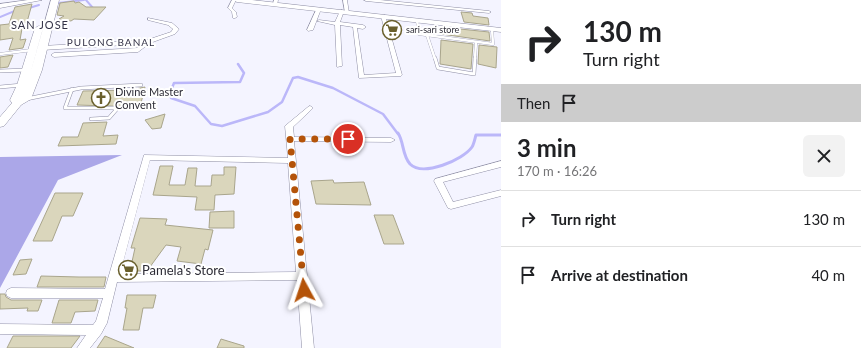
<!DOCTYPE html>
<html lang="en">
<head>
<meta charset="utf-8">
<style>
  body { margin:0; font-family:Lato,sans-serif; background:#f2f2f2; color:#202124; height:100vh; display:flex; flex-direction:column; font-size:15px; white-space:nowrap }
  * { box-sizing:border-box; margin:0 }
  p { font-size:13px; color:#757577 }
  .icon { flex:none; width:22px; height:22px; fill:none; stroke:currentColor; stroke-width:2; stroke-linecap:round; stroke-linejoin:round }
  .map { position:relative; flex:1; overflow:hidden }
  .panel { display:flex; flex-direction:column; background:#fff; width:360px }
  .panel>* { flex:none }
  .guide { background:#fff; color:#202124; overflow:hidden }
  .pin { position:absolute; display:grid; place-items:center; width:34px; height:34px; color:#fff; margin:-17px; border:2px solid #fff; border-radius:50%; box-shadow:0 1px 4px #0007 }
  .me { position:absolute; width:44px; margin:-22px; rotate:355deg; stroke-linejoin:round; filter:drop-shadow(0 0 3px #0008) }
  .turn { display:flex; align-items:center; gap:14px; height:84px; padding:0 16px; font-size:18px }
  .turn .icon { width:52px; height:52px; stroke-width:2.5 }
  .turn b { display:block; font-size:28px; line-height:34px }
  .then { display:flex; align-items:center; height:38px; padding:0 16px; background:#0003; gap:8px; font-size:15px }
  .round { display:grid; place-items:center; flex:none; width:42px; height:42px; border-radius:6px; background:#f2f2f2 }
  .overview { display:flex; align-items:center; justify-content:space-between; height:68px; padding:0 16px }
  h1 { font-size:24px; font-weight:700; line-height:30px }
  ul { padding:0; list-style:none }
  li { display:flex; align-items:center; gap:12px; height:56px; padding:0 16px; border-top:1px solid #e0e0e0 }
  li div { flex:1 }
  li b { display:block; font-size:15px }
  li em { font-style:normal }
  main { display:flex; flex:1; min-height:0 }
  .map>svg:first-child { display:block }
  .forest { fill:#aba7e8 }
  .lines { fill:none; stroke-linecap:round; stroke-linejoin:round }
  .stream-far2 { stroke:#bbb7f9; stroke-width:2 }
  .stream-far1 { stroke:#bbb7f9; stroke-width:2.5 }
  .stream { stroke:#bbb7f9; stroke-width:3 }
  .building { fill:#dad6bc; stroke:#a9a58c }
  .service-far1-casing { stroke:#8e8ea5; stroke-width:3 }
  .service-casing { stroke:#8e8ea5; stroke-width:4 }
  .minor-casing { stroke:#8e8ea5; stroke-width:1 }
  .tertiary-casing { stroke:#8e8ea5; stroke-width:1 }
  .primary-casing { stroke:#8e8ea5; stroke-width:1 }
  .service-far1 { stroke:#fff; stroke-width:2.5 }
  .service { stroke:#fff; stroke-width:3 }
  .minor { fill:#fff; fill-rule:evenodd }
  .tertiary { fill:#fff; fill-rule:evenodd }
  .primary { fill:#fff; fill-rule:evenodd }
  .route { stroke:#b45309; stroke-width:7; stroke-dasharray:0 12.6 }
  .labels { text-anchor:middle; stroke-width:4; stroke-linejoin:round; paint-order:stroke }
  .far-poi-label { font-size:9px; fill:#2d2c36; stroke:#fff; text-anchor:start }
  .far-neighbourhood-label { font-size:10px; letter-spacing:1px; fill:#333246; stroke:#fff }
  .far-quarter-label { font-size:11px; letter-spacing:1px; fill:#333246; stroke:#fff }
  .poi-label { font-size:11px; fill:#2d2c36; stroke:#fff; text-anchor:start }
  .near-poi-label { font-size:13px; fill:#2d2c36; stroke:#fff; text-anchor:start }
</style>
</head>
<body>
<main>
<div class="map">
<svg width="501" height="348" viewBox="0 0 501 348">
  <rect width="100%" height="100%" fill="#f4f4ff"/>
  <!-- forest -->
  <path class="forest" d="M122,155L58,180L0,288V157Z"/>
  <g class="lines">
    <!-- stream-far2 -->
    <g class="stream-far2">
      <path d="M86,0L93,8"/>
      <path d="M58,3L84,0"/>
      <path d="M29,8L39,5"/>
      <path d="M0,17L17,10"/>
    </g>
    <!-- stream-far1 -->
    <path class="stream-far1" d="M238,64L244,73L240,82L174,83L170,93L171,98L195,106L211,124L222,126L268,112L282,102L293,78L298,77L333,88L383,114L398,134"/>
    <!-- stream -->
    <path class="stream" d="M398,133C404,142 402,155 410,164C423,177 463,160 472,147C474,144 475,138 476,135H501"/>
  </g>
  <!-- building -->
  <g class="building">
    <path d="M74,1L75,3L79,2L86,7H106L94,20L74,19L71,21L59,19L64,16L57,15L60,3Z"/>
    <path d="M32,4L27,22L23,23L20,40L26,39L23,48L9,50L13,38L0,40V25L9,24L15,7Z"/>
    <path d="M461,12L472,13L473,16L488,18L489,25L464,22Z"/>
    <path d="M441,27L489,32L490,41L441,34Z"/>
    <path d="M441,40L473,44L471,69L440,64Z"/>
    <path d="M479,45L497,47L496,68L478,64Z"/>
    <path d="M13,55L8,67L0,68V57Z"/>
    <path d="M145,87L140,107L77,105L83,91L129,90Z"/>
    <path d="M165,114L161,128L152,129L145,120Z"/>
    <path d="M107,122L103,136L118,135L116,144L58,146L62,137H78L83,123Z"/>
    <path d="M160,166H173L169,185H185L188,168H197L195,186H211L212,175H224V167H236L234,194L215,195L214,210H195L197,197L153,195Z"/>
    <path d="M333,180L334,183L364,182L371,205L316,204L311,181Z"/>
    <path d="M55,193H83L73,216H62L52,241H33Z"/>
    <path d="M234,211V228H209L210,212Z"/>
    <path d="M374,215H393L404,244H384Z"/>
    <path d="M140,218L167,219L165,225L213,230L208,250L205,249L201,264L177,261L181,247L166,245L147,271H130L135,248H131Z"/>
    <path d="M32,259L26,274L13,275L20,260Z"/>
    <path d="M41,276L79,277H106L104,287H37Z"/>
    <path d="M0,294H5L6,297L11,300H42L38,311H27L28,308L0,309Z"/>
    <path d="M127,295H156L153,308H143L139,330H123L127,308H125Z"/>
    <path d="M59,300H98L95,311L75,312L71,323H52Z"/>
    <path d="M13,336H80L71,348H7Z"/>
    <path d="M105,336L134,348H97Z"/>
    <path d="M221,339L244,346V348H217Z"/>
  </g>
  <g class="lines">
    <defs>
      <g id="service-far1">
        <path d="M417,20L419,34L493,44L492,29"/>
        <path d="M427,35L435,59"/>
        <path d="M0,54L32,50"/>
        <path d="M475,59L476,42"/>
      </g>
      <g id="service">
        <path d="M435,58L438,68L474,74L475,58"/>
        <path d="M0,71L26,70"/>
        <path d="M0,87L22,85"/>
        <path d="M72,89L65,108H114L116,110L109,118L91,119"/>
        <path d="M26,99L81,88L141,85"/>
      </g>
      <g id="minor">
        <path d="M232,0H236L232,8L236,12L237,17L235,18H233L232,12L228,8Z"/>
        <path d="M274,0H278L277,5L273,4Z"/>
        <path d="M343,0H347L349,13L345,12Z"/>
        <path d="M364,0H380L489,11L491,12L489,13L366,1Z"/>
        <path d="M317,8L321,9L313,30L308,31L307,30Z"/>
        <path d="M342,10L344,11L340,22L363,25L366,27L363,29L357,28L364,75L396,73L381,16L385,15L402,75L401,76L359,78L353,27L340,25L342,66L337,67L335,25L317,21L319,20L335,22L340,11Z"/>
        <path d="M148,18L172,23L179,29L175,34L150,43L138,52L54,57L51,55L54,53L137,48L142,44L42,50L39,48L42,46L147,40L171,32L173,29L168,25L148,20Z"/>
        <path d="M310,106L312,107V109L293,127L294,137L391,138L395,140L391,142L294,141L314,348H302L297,280L117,282L107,323L101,334L90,348H77L86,335L0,334V324L93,325L96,321L103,298H11L7,296L6,293L7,290L11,288L105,289L144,155L288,158L285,126L308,107ZM150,160L288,163L296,272L120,274Z"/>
        <path d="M501,161V167L443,182L453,202L501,190V196L451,209L448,208L434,181L435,179Z"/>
      </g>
      <g id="tertiary">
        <path d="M28,0H42L0,8V4Z"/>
        <path d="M234,0H252L501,28V32L237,2Z"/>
      </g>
      <path id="primary" d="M51,0H59L42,70L31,99L21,105L4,126L0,127V117L12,103L10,100L17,85L35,28L39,26L43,28L29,78Z"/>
    </defs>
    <!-- service-far1 casing -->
    <use href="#service-far1" class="service-far1-casing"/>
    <!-- service casing -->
    <use href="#service" class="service-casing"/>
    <!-- minor casing -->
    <use href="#minor" class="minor-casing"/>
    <!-- tertiary casing -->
    <use href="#tertiary" class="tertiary-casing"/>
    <!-- primary casing -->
    <use href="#primary" class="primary-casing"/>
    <!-- service-far1 -->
    <use href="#service-far1" class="service-far1"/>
    <!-- service -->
    <use href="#service" class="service"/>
    <!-- minor -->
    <use href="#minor" class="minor"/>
    <!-- tertiary -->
    <use href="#tertiary" class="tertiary"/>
    <!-- primary -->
    <use href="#primary" class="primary"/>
  </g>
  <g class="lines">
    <!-- route -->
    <path class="route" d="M304,290L290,139H348"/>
  </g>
  <!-- icons -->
  <defs>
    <symbol id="supermarket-ring" viewBox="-11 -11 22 22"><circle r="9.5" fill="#fff" stroke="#695f2c" stroke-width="1.5"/><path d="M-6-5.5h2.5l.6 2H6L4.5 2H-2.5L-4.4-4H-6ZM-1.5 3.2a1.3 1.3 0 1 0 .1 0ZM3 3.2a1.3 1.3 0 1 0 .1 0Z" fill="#695f2c"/></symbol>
    <symbol id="church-ring" viewBox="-11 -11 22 22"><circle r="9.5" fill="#fff" stroke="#695f2c" stroke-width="1.5"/><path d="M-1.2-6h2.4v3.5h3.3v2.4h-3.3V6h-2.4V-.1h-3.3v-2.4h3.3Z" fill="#695f2c"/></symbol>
  </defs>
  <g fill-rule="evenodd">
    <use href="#supermarket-ring" x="381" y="19" width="22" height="22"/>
    <use href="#church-ring" x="90" y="87" width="22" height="22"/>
    <use href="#supermarket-ring" x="117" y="259" width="22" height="22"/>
  </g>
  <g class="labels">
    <!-- far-poi labels -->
    <g class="far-poi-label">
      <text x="406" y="33">sari-sari store</text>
    </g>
    <!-- far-neighbourhood labels -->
    <g class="far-neighbourhood-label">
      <text x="111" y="46">PULONG BANAL</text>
    </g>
    <!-- far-quarter labels -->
    <g class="far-quarter-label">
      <text x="40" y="29">SAN JOSE</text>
    </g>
    <!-- poi labels -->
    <g class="poi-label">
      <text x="115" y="96">Divine Master<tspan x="115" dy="13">Convent</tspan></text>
    </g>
    <!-- near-poi labels -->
    <g class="near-poi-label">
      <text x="142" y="275">Pamela's Store</text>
    </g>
  </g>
</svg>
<div class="pin" style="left:348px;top:139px;background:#d93025"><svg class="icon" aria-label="arrive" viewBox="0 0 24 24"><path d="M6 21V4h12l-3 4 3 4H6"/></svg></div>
<svg class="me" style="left:304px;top:290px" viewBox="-20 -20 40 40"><path d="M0-17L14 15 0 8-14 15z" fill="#b45309" stroke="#fff" stroke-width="4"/></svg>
</div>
<section class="panel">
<div class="guide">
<div class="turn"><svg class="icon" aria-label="right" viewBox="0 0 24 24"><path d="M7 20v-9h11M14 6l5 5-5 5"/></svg><div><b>130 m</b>Turn right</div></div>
<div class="then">Then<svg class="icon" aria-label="arrive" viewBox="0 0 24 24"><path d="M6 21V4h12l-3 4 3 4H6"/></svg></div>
</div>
<div class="overview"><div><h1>3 min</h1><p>170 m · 16:26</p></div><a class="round"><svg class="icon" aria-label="close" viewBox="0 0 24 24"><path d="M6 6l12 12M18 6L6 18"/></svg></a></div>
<ul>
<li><svg class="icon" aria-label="right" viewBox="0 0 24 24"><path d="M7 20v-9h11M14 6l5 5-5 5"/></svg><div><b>Turn right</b></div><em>130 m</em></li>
<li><svg class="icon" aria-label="arrive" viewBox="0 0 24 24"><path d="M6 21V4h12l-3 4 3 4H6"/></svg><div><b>Arrive at destination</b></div><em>40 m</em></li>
</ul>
</section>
</main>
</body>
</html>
